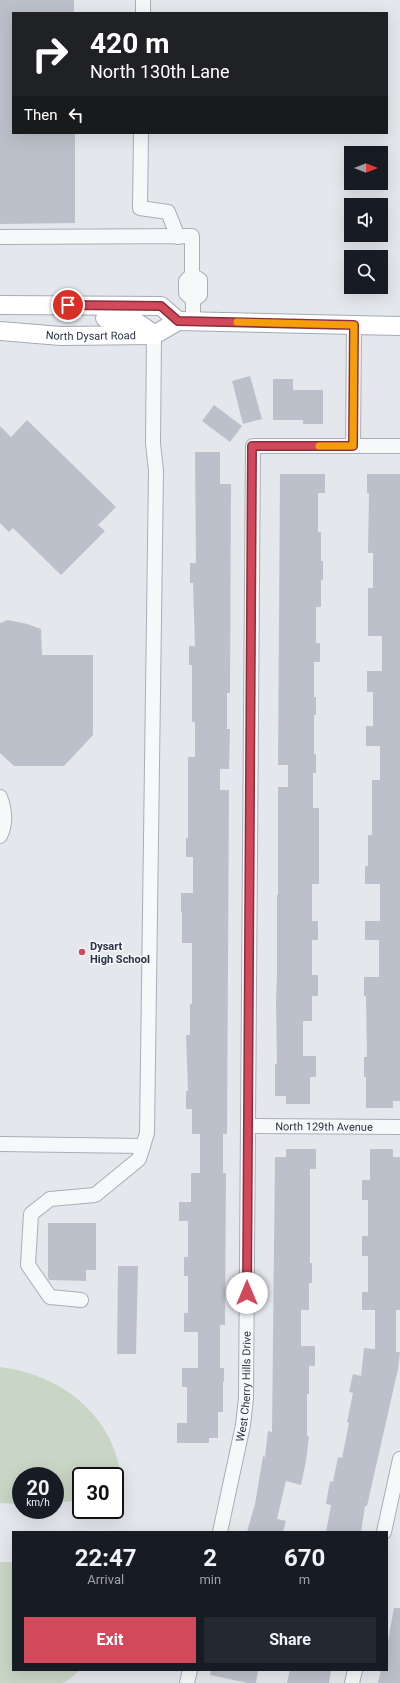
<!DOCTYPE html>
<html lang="en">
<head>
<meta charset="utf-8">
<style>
  body { margin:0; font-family:Roboto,sans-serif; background:#242831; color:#f1f3f6; height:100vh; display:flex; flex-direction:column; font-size:15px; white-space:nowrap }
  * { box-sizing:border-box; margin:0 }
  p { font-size:13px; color:#9ea1a6 }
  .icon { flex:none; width:22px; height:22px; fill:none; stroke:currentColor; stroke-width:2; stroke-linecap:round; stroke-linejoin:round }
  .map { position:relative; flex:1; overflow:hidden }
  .sheet { position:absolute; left:12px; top:1531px; width:376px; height:140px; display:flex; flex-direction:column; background:#171b24; border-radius:0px; box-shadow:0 4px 16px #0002 }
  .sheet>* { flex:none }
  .banner { position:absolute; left:12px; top:12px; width:376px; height:122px; border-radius:0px; box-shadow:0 4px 16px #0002; background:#202124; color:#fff; overflow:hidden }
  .needle { width:26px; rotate:90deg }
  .controls { position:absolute; left:344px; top:146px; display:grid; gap:8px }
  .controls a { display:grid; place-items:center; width:44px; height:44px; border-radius:0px; background:#171b24; box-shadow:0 4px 16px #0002; font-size:20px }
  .speed { position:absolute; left:12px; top:1467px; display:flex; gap:8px; font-size:20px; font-weight:700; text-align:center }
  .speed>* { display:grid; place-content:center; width:52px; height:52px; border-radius:50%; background:#171b24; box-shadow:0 4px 16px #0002; line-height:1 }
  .speed small { font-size:10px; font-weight:400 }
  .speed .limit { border:2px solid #111; border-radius:6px; background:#fff; color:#111 }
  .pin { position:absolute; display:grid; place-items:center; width:34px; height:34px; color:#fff; margin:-17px; border:2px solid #fff; border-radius:50%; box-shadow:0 1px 4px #0007 }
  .me { position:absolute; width:44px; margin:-22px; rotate:0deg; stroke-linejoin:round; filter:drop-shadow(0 0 3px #0008) }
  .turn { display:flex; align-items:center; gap:14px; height:84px; padding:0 12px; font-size:18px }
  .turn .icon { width:52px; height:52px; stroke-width:2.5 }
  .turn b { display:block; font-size:28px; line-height:34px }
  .then { display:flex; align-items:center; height:38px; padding:0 12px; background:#0003; gap:8px; font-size:15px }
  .eta { display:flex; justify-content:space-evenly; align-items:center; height:68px; text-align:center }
  .eta b { font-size:24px; font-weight:700; line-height:28px }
  .primary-button { display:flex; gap:8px; margin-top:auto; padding:8px 12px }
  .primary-button a { flex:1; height:46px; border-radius:0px; background:#d1495b; color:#fff; font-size:16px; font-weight:700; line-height:46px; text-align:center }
  .primary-button a+a { background:#242831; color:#f1f3f6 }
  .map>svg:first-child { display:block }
  .green { fill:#c9d6c5 }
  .building { fill:#bbc0ca }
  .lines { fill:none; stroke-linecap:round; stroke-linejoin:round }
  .minor-casing { stroke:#a9aeb7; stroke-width:16 }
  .major-casing { stroke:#a3abb8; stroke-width:20 }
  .minor { stroke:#f7f8fa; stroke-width:14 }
  .major { stroke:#fff; stroke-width:18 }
  .route-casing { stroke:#882f3b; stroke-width:10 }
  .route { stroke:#d1495b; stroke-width:7 }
  .slow { stroke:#f59e0b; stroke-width:7 }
  .poi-dot { fill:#d1495b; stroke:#f4f6f9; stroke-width:1.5 }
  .labels { text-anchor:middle; stroke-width:3; stroke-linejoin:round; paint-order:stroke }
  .street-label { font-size:11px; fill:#2b3445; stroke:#f4f6f9 }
  .poi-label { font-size:11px; font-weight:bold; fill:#2b3445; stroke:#f4f6f9; text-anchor:start }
</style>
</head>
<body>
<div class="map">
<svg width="400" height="1683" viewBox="0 0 400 1683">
  <rect width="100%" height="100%" fill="#e4e7ec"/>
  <!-- green -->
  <g class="green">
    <path d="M0,1367C57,1374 108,1410 120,1469C122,1478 121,1487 122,1496L115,1497V1476H81V1500L55,1503V1476H21V1504L0,1503Z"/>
    <path d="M0,1562H13V1670H80L70,1679L63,1683H0Z"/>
  </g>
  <!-- building -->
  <g class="building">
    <path d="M0,0H74V13H13V133H75V223L0,224Z"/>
    <path d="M250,376L262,419L243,424L232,381Z"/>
    <path d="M273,379H293V390H323V424H303V420H273Z"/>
    <path d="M214,405L242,426L230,442L202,421Z"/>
    <path d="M27,420L116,507L98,525L105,531L61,575L13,528L9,532L0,523V426L11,437Z"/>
    <path d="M195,452H220V484H231L230,693H227V729H230L229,769H220V790H229L227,1134H223V1173H226L225,1325H220V1368H224V1382H223V1412H218V1438H209V1443H177V1423H187V1387H182V1368H198V1332H184V1313H188V1276H184V1257H188V1221H179V1202H191V1173H200V1134H192V1109H186V1091H188L186,1035H190V1004H192V943H182V912H181V893H193V857H186V838H188V757H195V722H192V665H189V646H195L193,583H190V563H196Z"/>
    <path d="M280,474H325V493H318V532H321V561H323V580H321V607H316V643H320V662H314V697H316V715H314V754H316V773H313V808H319V884H312V921H318V940H312V975H318V996H312V1021H303V1056H316V1077H310V1104H286V1096H275V1064H277L276,1001L277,975V895H278V787H288V765H278Z"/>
    <path d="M367,474H400V1101H393V1108H366V1077H364V1057H367L366,996H364V977H379V940H365V921H380V884H365V866H368V835H372V780H380V746H366V726H373V692H367V671H382V636H368V588H373V553H368L369,493H367Z"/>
    <path d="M8,620L27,624L41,629L42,655H93V735L64,766H14L0,753V623Z"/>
    <path d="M286,1149H316V1169H310V1263H312V1283H309V1310H301V1346H315V1366H309V1394H307V1436H309L306,1461L301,1485L286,1481L277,1519L286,1521L283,1532H247L255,1504L263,1456L265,1457L268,1431L272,1432L275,1157H286Z"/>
    <path d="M370,1149H393V1157H400V1310H396V1352H400L398,1369L367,1506H365L361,1532H326L331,1505L326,1504L330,1481L333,1482L338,1457L342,1458L349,1423L347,1422L353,1393L349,1392L353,1374L361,1376L364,1348L375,1349V1310H362V1292H368V1256H362V1236H368V1200H362V1180H370Z"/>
    <path d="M48,1223H96V1270H86V1281L49,1280L48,1278Z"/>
    <path d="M118,1266H138L136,1354H117Z"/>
    <path d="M394,1608H400V1683H378L381,1670H387V1646Z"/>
    <path d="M211,1670H258L256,1683H248L210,1675Z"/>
    <path d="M290,1670H331L329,1683H287Z"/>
  </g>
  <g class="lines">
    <defs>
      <g id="minor">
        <path d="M143,13V0"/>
        <path d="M141,133L140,208L168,212L178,237"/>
        <path d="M0,237L192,236V275L186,281V293L193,300V321"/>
        <path d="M192,275L200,280V295L193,300"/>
        <path d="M353,446L354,325"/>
        <path d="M0,797C5,810 6,824 0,836"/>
        <path id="s1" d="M248,1126L400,1127"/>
        <path d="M0,1144L143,1146L147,1133L156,471L153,443L154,335"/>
        <path d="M81,1300L50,1297L28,1265L31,1214L50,1199L95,1195L139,1159L143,1146"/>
        <path id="s2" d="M220,1532L243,1425L246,1398L253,446H400"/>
        <path d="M384,1532L400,1459"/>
        <path d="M187,1683L190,1670"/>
        <path d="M352,1683L355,1670"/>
      </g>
      <g id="major">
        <path d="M0,305L161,306L178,321"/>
        <path d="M105,318C131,319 134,318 154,335"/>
        <path id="s3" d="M0,331L61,336L154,335L178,321L400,326"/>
      </g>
    </defs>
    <!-- minor casing -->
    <use href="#minor" class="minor-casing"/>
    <!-- major casing -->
    <use href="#major" class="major-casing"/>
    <!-- minor -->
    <use href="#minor" class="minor"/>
    <!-- major -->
    <use href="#major" class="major"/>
  </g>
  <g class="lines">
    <defs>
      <path id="route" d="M68,305L161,306L178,321L354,325L353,446H252L247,1293"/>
    </defs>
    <!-- route casing -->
    <use href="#route" class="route-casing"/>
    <!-- route -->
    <use href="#route" class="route"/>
    <!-- slow -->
    <path class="slow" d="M237,322L354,325L353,446H319"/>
  </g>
  <!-- markers -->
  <circle class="poi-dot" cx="82" cy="952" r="4"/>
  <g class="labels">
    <!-- street labels -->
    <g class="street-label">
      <text dy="4" stroke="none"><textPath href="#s3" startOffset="91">North Dysart Road</textPath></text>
      <text dy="4" stroke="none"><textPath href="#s1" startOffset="76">North 129th Avenue</textPath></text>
      <text dy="4" stroke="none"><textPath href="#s2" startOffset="148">West Cherry Hills Drive</textPath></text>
    </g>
    <!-- poi labels -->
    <g class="poi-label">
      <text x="90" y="950">Dysart<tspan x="90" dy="13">High School</tspan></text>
    </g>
  </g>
</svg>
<div class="controls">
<a><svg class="needle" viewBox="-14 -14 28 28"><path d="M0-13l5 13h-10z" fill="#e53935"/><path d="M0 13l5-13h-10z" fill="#9ea1a6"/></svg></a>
<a><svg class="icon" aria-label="sound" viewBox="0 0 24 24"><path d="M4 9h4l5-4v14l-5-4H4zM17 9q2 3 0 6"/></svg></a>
<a><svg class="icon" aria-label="search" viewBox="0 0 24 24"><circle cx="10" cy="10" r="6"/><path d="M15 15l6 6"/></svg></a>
</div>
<div class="speed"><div>20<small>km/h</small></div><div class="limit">30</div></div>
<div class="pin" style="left:68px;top:305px;background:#d93025"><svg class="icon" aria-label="arrive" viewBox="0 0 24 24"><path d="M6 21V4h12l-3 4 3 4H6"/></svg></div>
<svg class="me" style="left:247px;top:1293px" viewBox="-20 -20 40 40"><circle r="19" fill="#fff"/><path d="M0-13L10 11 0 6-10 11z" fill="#d1495b"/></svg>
<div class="banner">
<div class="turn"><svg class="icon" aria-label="right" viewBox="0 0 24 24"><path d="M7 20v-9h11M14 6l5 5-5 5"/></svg><div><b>420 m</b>North 130th Lane</div></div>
<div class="then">Then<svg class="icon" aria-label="left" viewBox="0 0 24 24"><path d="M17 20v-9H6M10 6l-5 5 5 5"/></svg></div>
</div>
<section class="sheet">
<div class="eta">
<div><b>22:47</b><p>Arrival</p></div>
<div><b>2</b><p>min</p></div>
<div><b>670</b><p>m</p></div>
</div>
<div class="primary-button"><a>Exit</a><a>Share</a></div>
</section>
</div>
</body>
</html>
